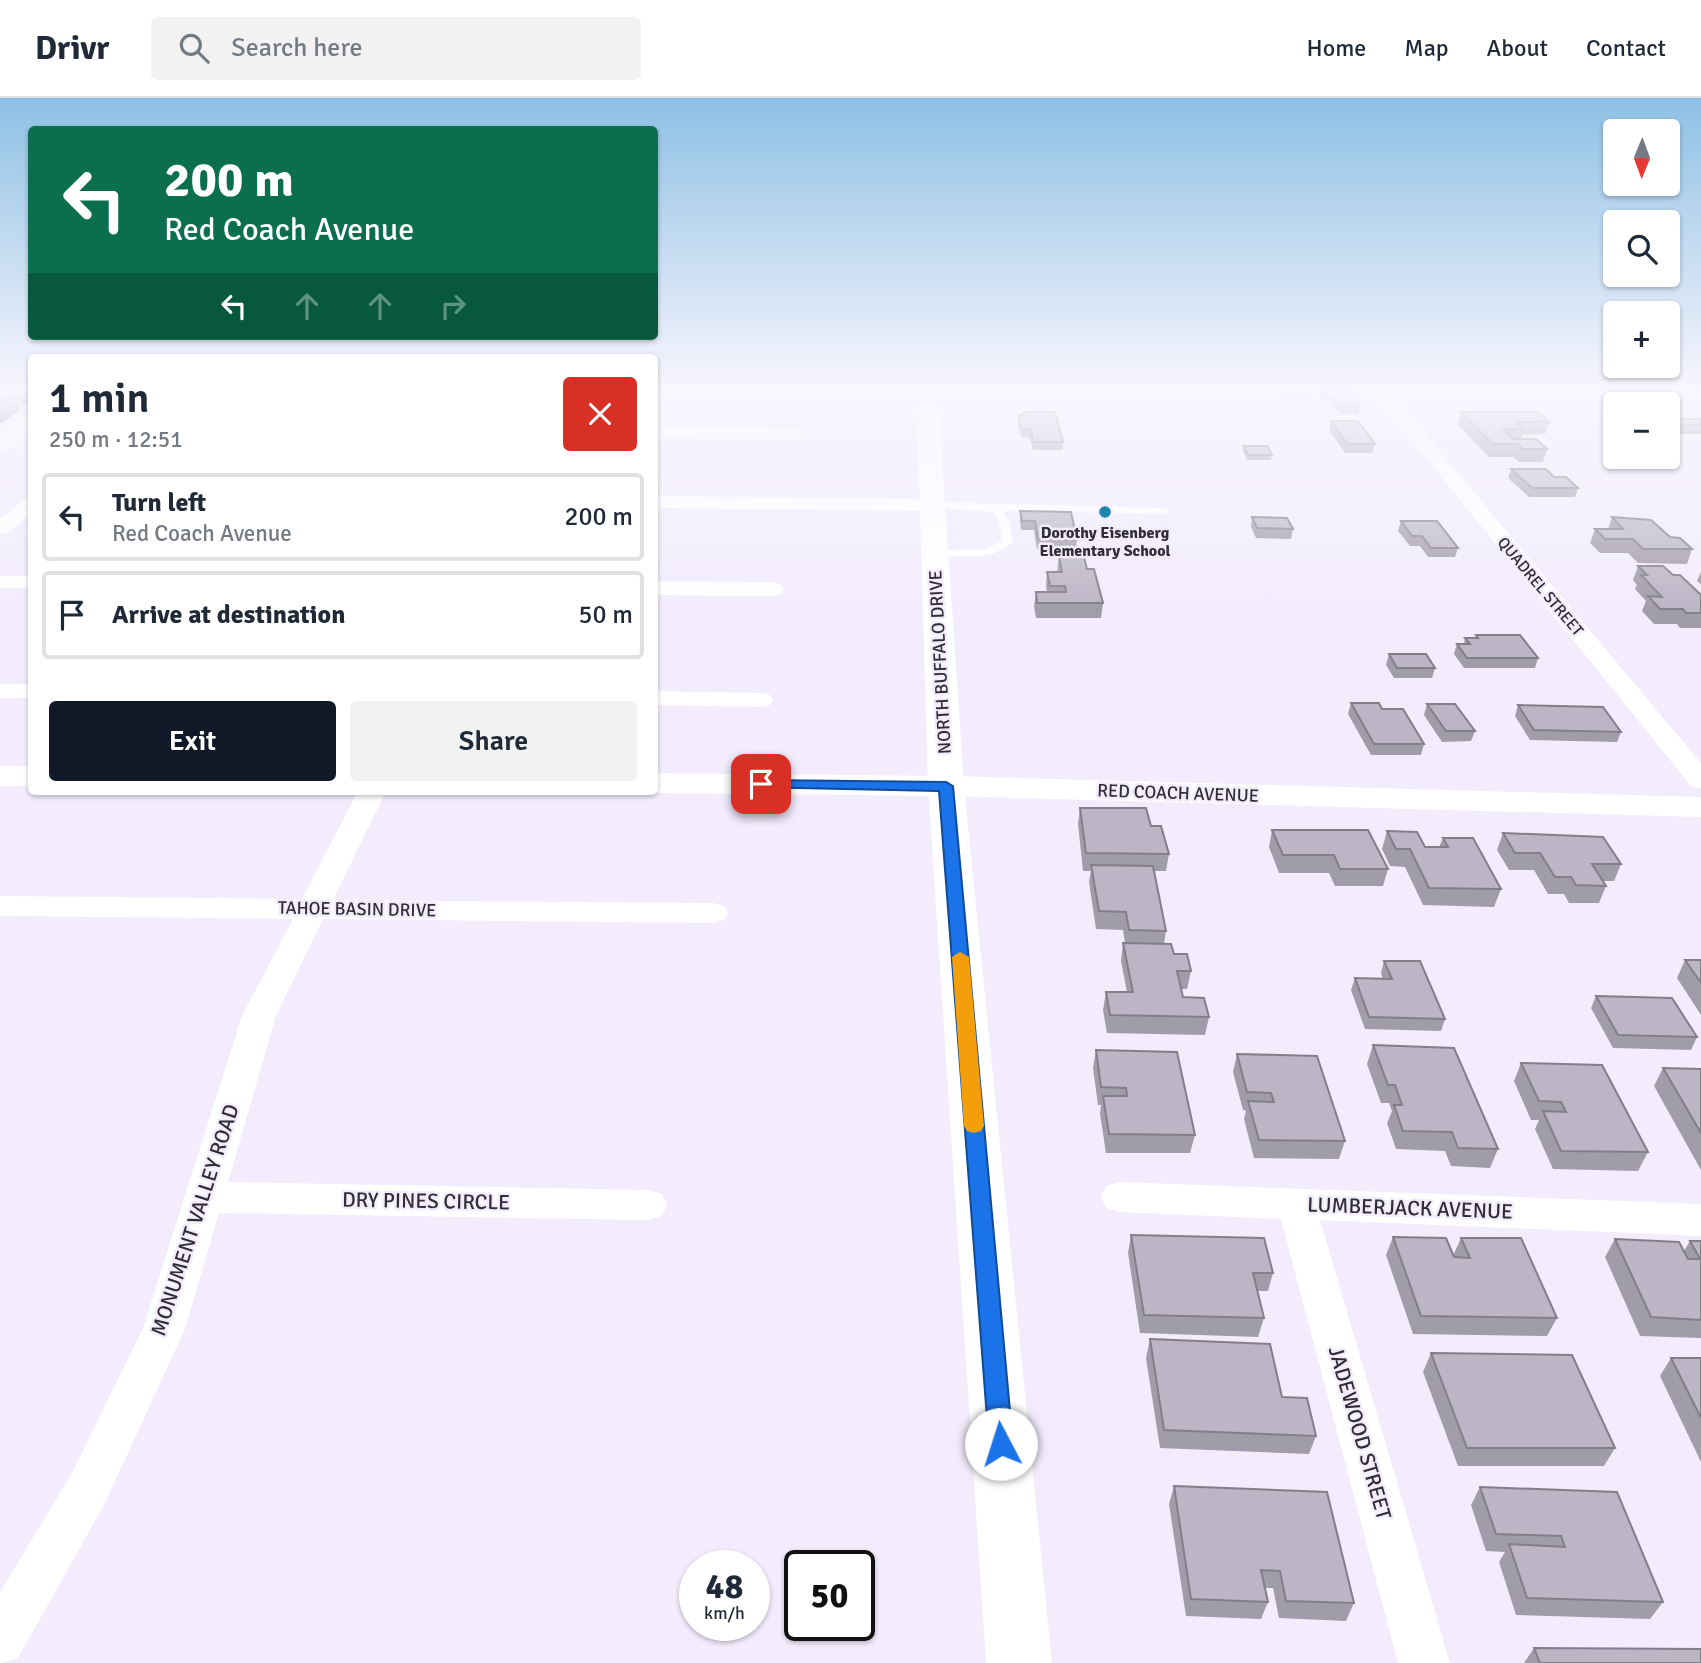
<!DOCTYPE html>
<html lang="en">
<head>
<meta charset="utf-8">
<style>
  body { margin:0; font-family:Signika,sans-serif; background:#f2f2f3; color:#1f2937; height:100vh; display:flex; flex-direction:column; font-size:26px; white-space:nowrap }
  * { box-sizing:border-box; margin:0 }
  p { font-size:23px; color:#747a83 }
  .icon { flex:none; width:38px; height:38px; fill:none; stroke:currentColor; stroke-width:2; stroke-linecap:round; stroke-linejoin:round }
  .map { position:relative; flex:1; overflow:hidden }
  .panel { position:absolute; left:28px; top:256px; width:630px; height:441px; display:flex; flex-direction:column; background:#fff; border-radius:7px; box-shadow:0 2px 5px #0004 }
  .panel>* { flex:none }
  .banner { position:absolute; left:28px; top:28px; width:630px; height:214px; border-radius:7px; box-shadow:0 2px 5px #0004; background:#0b6e4f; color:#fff; overflow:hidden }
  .needle { width:46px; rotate:181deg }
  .fabs { position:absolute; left:1603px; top:21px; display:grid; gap:14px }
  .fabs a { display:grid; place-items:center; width:77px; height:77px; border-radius:7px; background:#fff; box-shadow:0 2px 5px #0004; font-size:35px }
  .speed { position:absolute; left:679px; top:1452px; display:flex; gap:14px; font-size:35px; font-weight:700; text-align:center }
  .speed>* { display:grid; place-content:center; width:91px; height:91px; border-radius:50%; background:#fff; box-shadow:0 2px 5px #0004; line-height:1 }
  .speed small { font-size:18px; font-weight:400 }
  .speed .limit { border:4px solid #111; border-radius:10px; background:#fff; color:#111 }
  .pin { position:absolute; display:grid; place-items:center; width:60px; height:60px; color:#fff; margin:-30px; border-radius:14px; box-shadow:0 4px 10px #0006 }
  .me { position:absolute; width:77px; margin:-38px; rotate:355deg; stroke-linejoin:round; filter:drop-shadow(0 0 5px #0008) }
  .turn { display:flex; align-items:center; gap:24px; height:147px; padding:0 21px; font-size:32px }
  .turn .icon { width:91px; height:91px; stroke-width:2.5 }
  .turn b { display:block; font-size:49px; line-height:60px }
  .lanes { display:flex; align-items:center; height:66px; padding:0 21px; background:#0003; justify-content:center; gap:35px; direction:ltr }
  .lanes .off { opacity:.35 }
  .round { display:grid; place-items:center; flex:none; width:74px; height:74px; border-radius:7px; background:#f2f2f3 }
  .summary { display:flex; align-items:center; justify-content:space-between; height:119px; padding:0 21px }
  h1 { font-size:42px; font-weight:600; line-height:52px }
  .button { display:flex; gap:14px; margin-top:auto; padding:14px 21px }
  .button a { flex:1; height:80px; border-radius:7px; background:#111827; color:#fff; font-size:28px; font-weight:600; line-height:80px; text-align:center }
  .button a+a { background:#f2f2f3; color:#1f2937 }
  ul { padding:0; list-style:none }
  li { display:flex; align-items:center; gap:21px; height:88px; margin:0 14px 10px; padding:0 7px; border:4px solid #e0e1e3; border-radius:7px }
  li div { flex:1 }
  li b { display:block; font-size:26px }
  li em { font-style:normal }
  header { display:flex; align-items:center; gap:42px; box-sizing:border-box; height:98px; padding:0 35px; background:#fff; border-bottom:2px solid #e0e1e3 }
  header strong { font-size:33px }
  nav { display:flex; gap:38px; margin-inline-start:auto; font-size:24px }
  .search { width:490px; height:63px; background:#f2f2f3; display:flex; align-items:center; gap:18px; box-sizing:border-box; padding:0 24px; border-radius:7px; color:#747a83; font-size:26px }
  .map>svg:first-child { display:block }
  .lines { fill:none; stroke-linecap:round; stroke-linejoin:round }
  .service { fill:#fff; fill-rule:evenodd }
  .minor { fill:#fff; fill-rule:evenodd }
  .tertiary { fill:#fff; fill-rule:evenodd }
  .secondary { fill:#fff; fill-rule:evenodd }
  .wall { fill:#a19ca9 }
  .shaded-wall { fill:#837f8a }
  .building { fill:#bbb5c5; stroke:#837f8a; stroke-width:2 }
  .route { fill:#1a73e8; stroke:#114b97; stroke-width:2 }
  .slow { fill:#f59e0b }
  .poi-dot { fill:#1888ae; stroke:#f2ecfd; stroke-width:2.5 }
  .labels { text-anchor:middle; stroke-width:5; stroke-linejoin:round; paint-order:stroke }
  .far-poi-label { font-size:16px; font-weight:bold; fill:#302e34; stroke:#f2ecfd }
  .far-street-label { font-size:16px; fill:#302e34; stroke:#f2ecfd }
  .street-label { font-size:18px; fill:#302e34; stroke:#f2ecfd }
  .near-street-label { font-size:21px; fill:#302e34; stroke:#f2ecfd }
</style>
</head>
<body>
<header>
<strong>Drivr</strong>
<div class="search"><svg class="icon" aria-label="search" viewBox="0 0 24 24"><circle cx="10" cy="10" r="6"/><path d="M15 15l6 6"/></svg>Search here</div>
<nav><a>Home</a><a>Map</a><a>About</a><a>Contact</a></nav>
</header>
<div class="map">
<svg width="1701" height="1565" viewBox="0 0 1701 1565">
  <rect width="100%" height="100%" fill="#f2ecfd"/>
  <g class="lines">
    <!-- service -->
    <path class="service" d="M932,404L1164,410L1169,413L1164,416L1003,413L1009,423L1013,444C994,464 960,458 934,457L929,454L930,452L984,451L1002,443L999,423L992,414L928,409L927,407Z"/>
    <!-- minor -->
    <g class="minor">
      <path d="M1373,294H1390L1701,665V690L1691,688Z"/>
      <path d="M654,330L797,331L806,336L797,341L654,340Z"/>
      <path d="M654,398L932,401L942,407L932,413L654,410Z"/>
      <path d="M32,399V415L7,435L0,437V421L25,401Z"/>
      <rect x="0" y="478" width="32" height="12"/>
      <path d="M654,483L773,484L781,486L784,491L781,496L773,498L654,497Z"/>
      <rect x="0" y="586" width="32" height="14"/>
      <path d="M654,593L761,595L770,597L773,602L770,607L761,609L654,607Z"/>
      <path d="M358,693H386L333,802L713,805L724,808L728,815L724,822L713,825L323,821L276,918L228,1084L648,1092L662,1096L667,1107L662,1118L648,1122L219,1115L185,1231L104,1407L18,1560L0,1565V1494L72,1375L143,1230L242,918L293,821L0,818V798L302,801Z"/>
      <path d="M1120,1084L1701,1106V1138L1320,1122L1450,1565H1398L1281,1121L1120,1114L1106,1110L1101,1099L1106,1088Z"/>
    </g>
    <!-- tertiary -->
    <g class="tertiary">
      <path d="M32,318V334L8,352L0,354V337L24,319Z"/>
      <rect x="0" y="668" width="32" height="20"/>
      <path d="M654,675L946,678L1701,699V719L946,698L654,695L646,693H654Z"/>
    </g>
    <!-- secondary -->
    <path class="secondary" d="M928,308L936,310L939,315L964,688L1052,1565H986L928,688L917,315L920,310Z"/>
  </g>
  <!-- wall -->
  <g class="wall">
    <path d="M0,294H32L24,308H18L20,311L2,325H0Z"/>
    <path d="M1279,294H1312L1311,299H1282Z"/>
    <path d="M1320,294H1349L1360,308L1359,317L1340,316L1331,304H1322L1319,299Z"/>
    <path d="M1023,314L1063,344V352H1033L1030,340L1021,339L1018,326V317H1023Z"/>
    <path d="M1461,314L1549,324L1545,336L1522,337L1521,341L1547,351L1543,364H1519L1514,359H1489L1458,327Z"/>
    <rect x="1668" y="321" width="33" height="15"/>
    <path d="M1331,323L1375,346L1372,355H1345L1329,332Z"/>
    <path d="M1243,348L1272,357L1271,362H1247L1243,353Z"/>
    <path d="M1511,371L1554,379L1578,390L1575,399H1529L1508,380Z"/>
    <path d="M1020,413L1077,442L1076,451H1037L1034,432H1021L1020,423Z"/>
    <path d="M1252,419L1293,431L1291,441L1256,440L1251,429Z"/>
    <path d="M1612,419L1670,439L1692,451L1687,466L1638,465L1628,455H1600L1590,445L1595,431H1608Z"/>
    <path d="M1401,423L1458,450L1455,459H1428L1420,448H1410L1398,433Z"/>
    <path d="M1059,459L1087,471L1103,505L1101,520H1036L1034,508L1036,494H1047L1046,488L1047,474H1057Z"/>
    <path d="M1638,468L1673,477L1701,497V530H1680L1677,526H1654L1642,513L1646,503L1635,491L1637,487L1633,482Z"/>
    <path d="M1701,474V486L1697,483Z"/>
    <path d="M1476,537L1538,560L1535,570H1464L1454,556L1457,546H1464L1465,540H1475Z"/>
    <path d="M1389,556L1435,570L1432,580H1394L1386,567Z"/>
    <path d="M1351,605L1382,611L1424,646L1421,657H1371L1348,616Z"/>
    <path d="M1427,606L1475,633L1471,643L1442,644L1424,617Z"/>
    <path d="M1518,607L1621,634L1617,644L1530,642L1515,618Z"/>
    <path d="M1080,710L1151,728L1169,756L1166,773H1154L1166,833L1164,846L1191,873L1187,891H1181L1183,899L1209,919L1205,937L1107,935L1103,912L1106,894H1127L1121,863L1123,845H1125L1123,832L1096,831L1089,784L1091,773H1083L1078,726Z"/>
    <path d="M1272,732L1388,771L1383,788H1335L1329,775H1279L1269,749Z"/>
    <path d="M1387,733L1425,749H1439L1443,740L1501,791L1494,809L1423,807L1405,769L1390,768L1382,751Z"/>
    <path d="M1503,735L1621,766L1614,783H1603L1606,788L1599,805H1569L1564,796H1548L1534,772H1509L1497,752Z"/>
    <path d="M1685,862H1701V917L1677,880Z"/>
    <path d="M1384,863L1445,921L1441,933L1365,931L1351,892L1355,880L1383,881L1381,875Z"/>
    <path d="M1596,898L1697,939L1691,952L1613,950L1591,910Z"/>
    <path d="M1373,947L1498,1051L1490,1070L1451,1068L1445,1053L1396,1051L1387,1025L1392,1013L1389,1005H1381L1367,966Z"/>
    <path d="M1096,952L1195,1037L1190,1055H1106L1100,1016L1101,1007H1098L1093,970Z"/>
    <path d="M1237,956L1345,1043L1339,1061L1254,1060L1244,1021L1246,1013L1243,1012L1233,974Z"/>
    <path d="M1521,965L1648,1054L1638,1073L1553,1071L1535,1031L1539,1022H1531L1514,983Z"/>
    <path d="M1663,970L1701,971V1072L1654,988Z"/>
    <path d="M1131,1137L1273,1175L1268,1193H1257L1264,1220L1258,1239L1140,1235L1128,1155Z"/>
    <path d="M1393,1139L1453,1158L1461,1140L1557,1220L1547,1238L1413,1236L1386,1157Z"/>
    <path d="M1615,1141L1684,1153L1690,1143H1701V1240L1640,1238L1605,1159Z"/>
    <path d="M1150,1241L1282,1299L1316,1338L1309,1356L1160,1350L1146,1260Z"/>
    <path d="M1431,1255L1615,1350L1604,1368H1458L1423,1274Z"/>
    <path d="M1671,1260H1701V1364L1660,1278Z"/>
    <path d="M1174,1388L1354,1505L1346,1523L1279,1520L1273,1490H1265L1268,1504L1261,1521L1186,1518L1169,1406Z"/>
    <path d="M1480,1389L1617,1394L1663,1504L1650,1521L1516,1517L1499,1464L1505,1454L1486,1453L1471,1407Z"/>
    <path d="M1534,1550L1701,1565H1524Z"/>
  </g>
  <!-- shaded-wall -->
  <g class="shaded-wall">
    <path d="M29,294H32V303L24,308L21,299Z"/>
    <path d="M17,303L20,311L2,325L0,321V315Z"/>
  </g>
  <!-- building -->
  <g class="building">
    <path d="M0,294H29L21,299H0Z"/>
    <path d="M1323,294H1349L1360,308H1342L1332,296H1324Z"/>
    <path d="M0,303H17L0,315Z"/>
    <path d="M1023,314H1055L1063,344H1033L1031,331H1021L1018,317H1024Z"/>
    <path d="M1461,314H1538L1549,324H1516L1523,331H1503L1513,341H1536L1547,351H1523L1518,346H1493Z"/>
    <rect x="1668" y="321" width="33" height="6"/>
    <path d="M1331,323H1358L1375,346H1347Z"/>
    <path d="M1243,348H1267L1272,357H1248Z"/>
    <path d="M1511,371H1546L1554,379H1566L1578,390H1532Z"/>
    <path d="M1020,413L1071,414L1077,442L1038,441L1035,423H1022Z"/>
    <path d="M1252,419L1287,420L1293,431L1257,430Z"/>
    <path d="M1612,419L1651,422L1670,439L1680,440L1692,451H1643L1633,441H1605L1595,431H1623Z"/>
    <path d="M1401,423H1437L1458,450H1431L1422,438H1412Z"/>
    <path d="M1059,459H1084L1087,471H1094L1103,505H1037L1036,494H1066L1065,488H1050L1047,474H1062Z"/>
    <path d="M1638,468H1663L1673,477H1680L1701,497V515H1686L1683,511H1660L1648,498L1662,499L1641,477H1647Z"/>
    <path d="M1476,537H1520L1538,560H1467L1457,546H1470L1465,540H1478Z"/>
    <path d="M1389,556H1426L1435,570H1397Z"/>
    <path d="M1351,605H1379L1382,611H1403L1424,646H1374Z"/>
    <path d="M1427,606H1455L1475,633H1446Z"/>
    <path d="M1518,607L1603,609L1621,634L1534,632Z"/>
    <path d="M1080,710H1146L1151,728H1161L1169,756L1086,755Z"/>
    <path d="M1272,732H1368L1388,771H1340L1334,757H1283Z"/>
    <path d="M1387,733L1417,734L1425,749H1448L1443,740H1473L1501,791L1429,790L1410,751H1396Z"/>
    <path d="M1503,735L1603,739L1621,766H1592L1606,788L1576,787L1571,779H1555L1540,755H1515Z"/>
    <path d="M1091,767L1153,768L1166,833L1129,832L1126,814L1099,813Z"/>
    <path d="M1123,845L1171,846L1174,856H1187L1191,873H1177L1183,899L1204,900L1209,919L1110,917L1106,894H1133Z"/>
    <path d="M1685,862H1701V885Z"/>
    <path d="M1384,863H1420L1445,921L1369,919L1355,880L1392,881Z"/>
    <path d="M1596,898L1672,900L1697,939L1618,937Z"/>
    <path d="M1373,947L1454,950L1498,1051L1458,1050L1452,1034L1403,1033L1394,1007H1402L1395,987H1388Z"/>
    <path d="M1096,952L1177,954L1195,1037L1109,1036L1103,998H1127L1126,990L1101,989Z"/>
    <path d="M1237,956L1317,958L1345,1043L1259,1042L1248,1003L1274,1004L1271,995L1247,994Z"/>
    <path d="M1521,965L1602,967L1648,1054L1561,1053L1543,1013L1566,1014L1561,1004L1539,1003Z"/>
    <path d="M1663,970L1701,971V1035Z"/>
    <path d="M1131,1137L1264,1140L1273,1175H1253L1264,1220L1144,1217Z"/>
    <path d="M1393,1139L1446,1140L1454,1159L1470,1160L1461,1140H1521L1557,1220L1421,1218Z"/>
    <path d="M1615,1141L1679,1144L1688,1161H1700L1690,1143H1701V1222L1651,1219Z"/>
    <path d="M1150,1241L1270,1246L1282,1299L1307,1300L1316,1338L1164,1332Z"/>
    <path d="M1431,1255L1572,1257L1615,1350H1467Z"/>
    <path d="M1671,1260H1701V1320Z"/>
    <path d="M1174,1388L1327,1394L1354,1505L1286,1503L1280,1473L1261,1472L1268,1504L1191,1501Z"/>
    <path d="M1480,1389L1617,1394L1663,1504L1527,1500L1509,1446L1565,1449L1561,1438L1496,1436Z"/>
    <path d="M1534,1550L1701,1551V1565H1540Z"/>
  </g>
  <!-- sky -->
  <linearGradient id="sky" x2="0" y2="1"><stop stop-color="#8dc0e4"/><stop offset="0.57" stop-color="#f9f6fe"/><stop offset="1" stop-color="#f9f6fe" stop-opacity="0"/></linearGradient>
  <rect width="1701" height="513" fill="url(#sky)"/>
  <!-- route -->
  <path class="route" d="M761,682L946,684L953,688L1013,1346L1010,1354L1001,1357L992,1354L989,1346L939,693L755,689L753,686Z"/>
  <!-- slow -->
  <path class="slow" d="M960,854L969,859L984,1028L981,1033L974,1035L967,1033L964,1028L952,859Z"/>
  <!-- markers -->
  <circle class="poi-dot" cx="1105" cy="414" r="7"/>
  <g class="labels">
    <!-- far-poi labels -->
    <g class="far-poi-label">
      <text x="1105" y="440">Dorothy Eisenberg<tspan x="1105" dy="18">Elementary School</tspan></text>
    </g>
    <!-- far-street labels -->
    <g class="far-street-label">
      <text transform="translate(1541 488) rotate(50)" y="6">QUADREL STREET</text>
    </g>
    <!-- street labels -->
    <g class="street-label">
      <text transform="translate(940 564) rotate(-93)" y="6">NORTH BUFFALO DRIVE</text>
      <text transform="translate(1178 695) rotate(2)" y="6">RED COACH AVENUE</text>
      <text transform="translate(357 811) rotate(1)" y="6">TAHOE BASIN DRIVE</text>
    </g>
    <!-- near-street labels -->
    <g class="near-street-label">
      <text transform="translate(426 1103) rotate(1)" y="7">DRY PINES CIRCLE</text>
      <text transform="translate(1410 1110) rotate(2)" y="7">LUMBERJACK AVENUE</text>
      <text transform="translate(195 1122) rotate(-72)" y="7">MONUMENT VALLEY ROAD</text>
      <text transform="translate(1360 1335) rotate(74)" y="7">JADEWOOD STREET</text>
    </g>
  </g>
</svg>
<div class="fabs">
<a><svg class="needle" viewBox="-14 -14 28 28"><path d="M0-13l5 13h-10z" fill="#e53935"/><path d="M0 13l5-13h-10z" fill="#747a83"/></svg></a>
<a><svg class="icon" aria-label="search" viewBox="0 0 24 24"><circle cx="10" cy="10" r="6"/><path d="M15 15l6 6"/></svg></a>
<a>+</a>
<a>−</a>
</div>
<div class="speed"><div>48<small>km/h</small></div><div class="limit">50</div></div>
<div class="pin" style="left:761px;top:686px;background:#d93025"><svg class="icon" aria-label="arrive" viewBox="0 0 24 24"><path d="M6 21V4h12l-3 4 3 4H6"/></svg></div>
<svg class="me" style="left:1001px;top:1346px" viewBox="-20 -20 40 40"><circle r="19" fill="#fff"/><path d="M0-13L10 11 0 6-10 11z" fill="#1a73e8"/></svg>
<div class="banner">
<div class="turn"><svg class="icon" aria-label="left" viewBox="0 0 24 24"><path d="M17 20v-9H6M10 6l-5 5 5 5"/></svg><div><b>200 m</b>Red Coach Avenue</div></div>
<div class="lanes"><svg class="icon" aria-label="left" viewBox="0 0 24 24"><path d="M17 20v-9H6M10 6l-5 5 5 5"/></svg><svg class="icon off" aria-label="ahead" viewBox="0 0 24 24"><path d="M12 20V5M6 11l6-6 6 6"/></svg><svg class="icon off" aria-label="ahead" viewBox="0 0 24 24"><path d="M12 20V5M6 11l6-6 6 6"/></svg><svg class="icon off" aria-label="right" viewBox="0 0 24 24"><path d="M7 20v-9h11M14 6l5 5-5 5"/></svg></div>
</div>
<section class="panel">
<div class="summary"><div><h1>1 min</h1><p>250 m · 12:51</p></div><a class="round" style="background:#d93025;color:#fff"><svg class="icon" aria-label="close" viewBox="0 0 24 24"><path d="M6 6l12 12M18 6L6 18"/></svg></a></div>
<ul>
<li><svg class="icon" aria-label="left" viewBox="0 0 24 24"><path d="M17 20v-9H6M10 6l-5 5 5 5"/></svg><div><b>Turn left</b><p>Red Coach Avenue</p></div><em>200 m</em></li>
<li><svg class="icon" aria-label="arrive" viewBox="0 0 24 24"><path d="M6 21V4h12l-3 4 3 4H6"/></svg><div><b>Arrive at destination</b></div><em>50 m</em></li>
</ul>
<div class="button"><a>Exit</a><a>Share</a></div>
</section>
</div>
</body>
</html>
